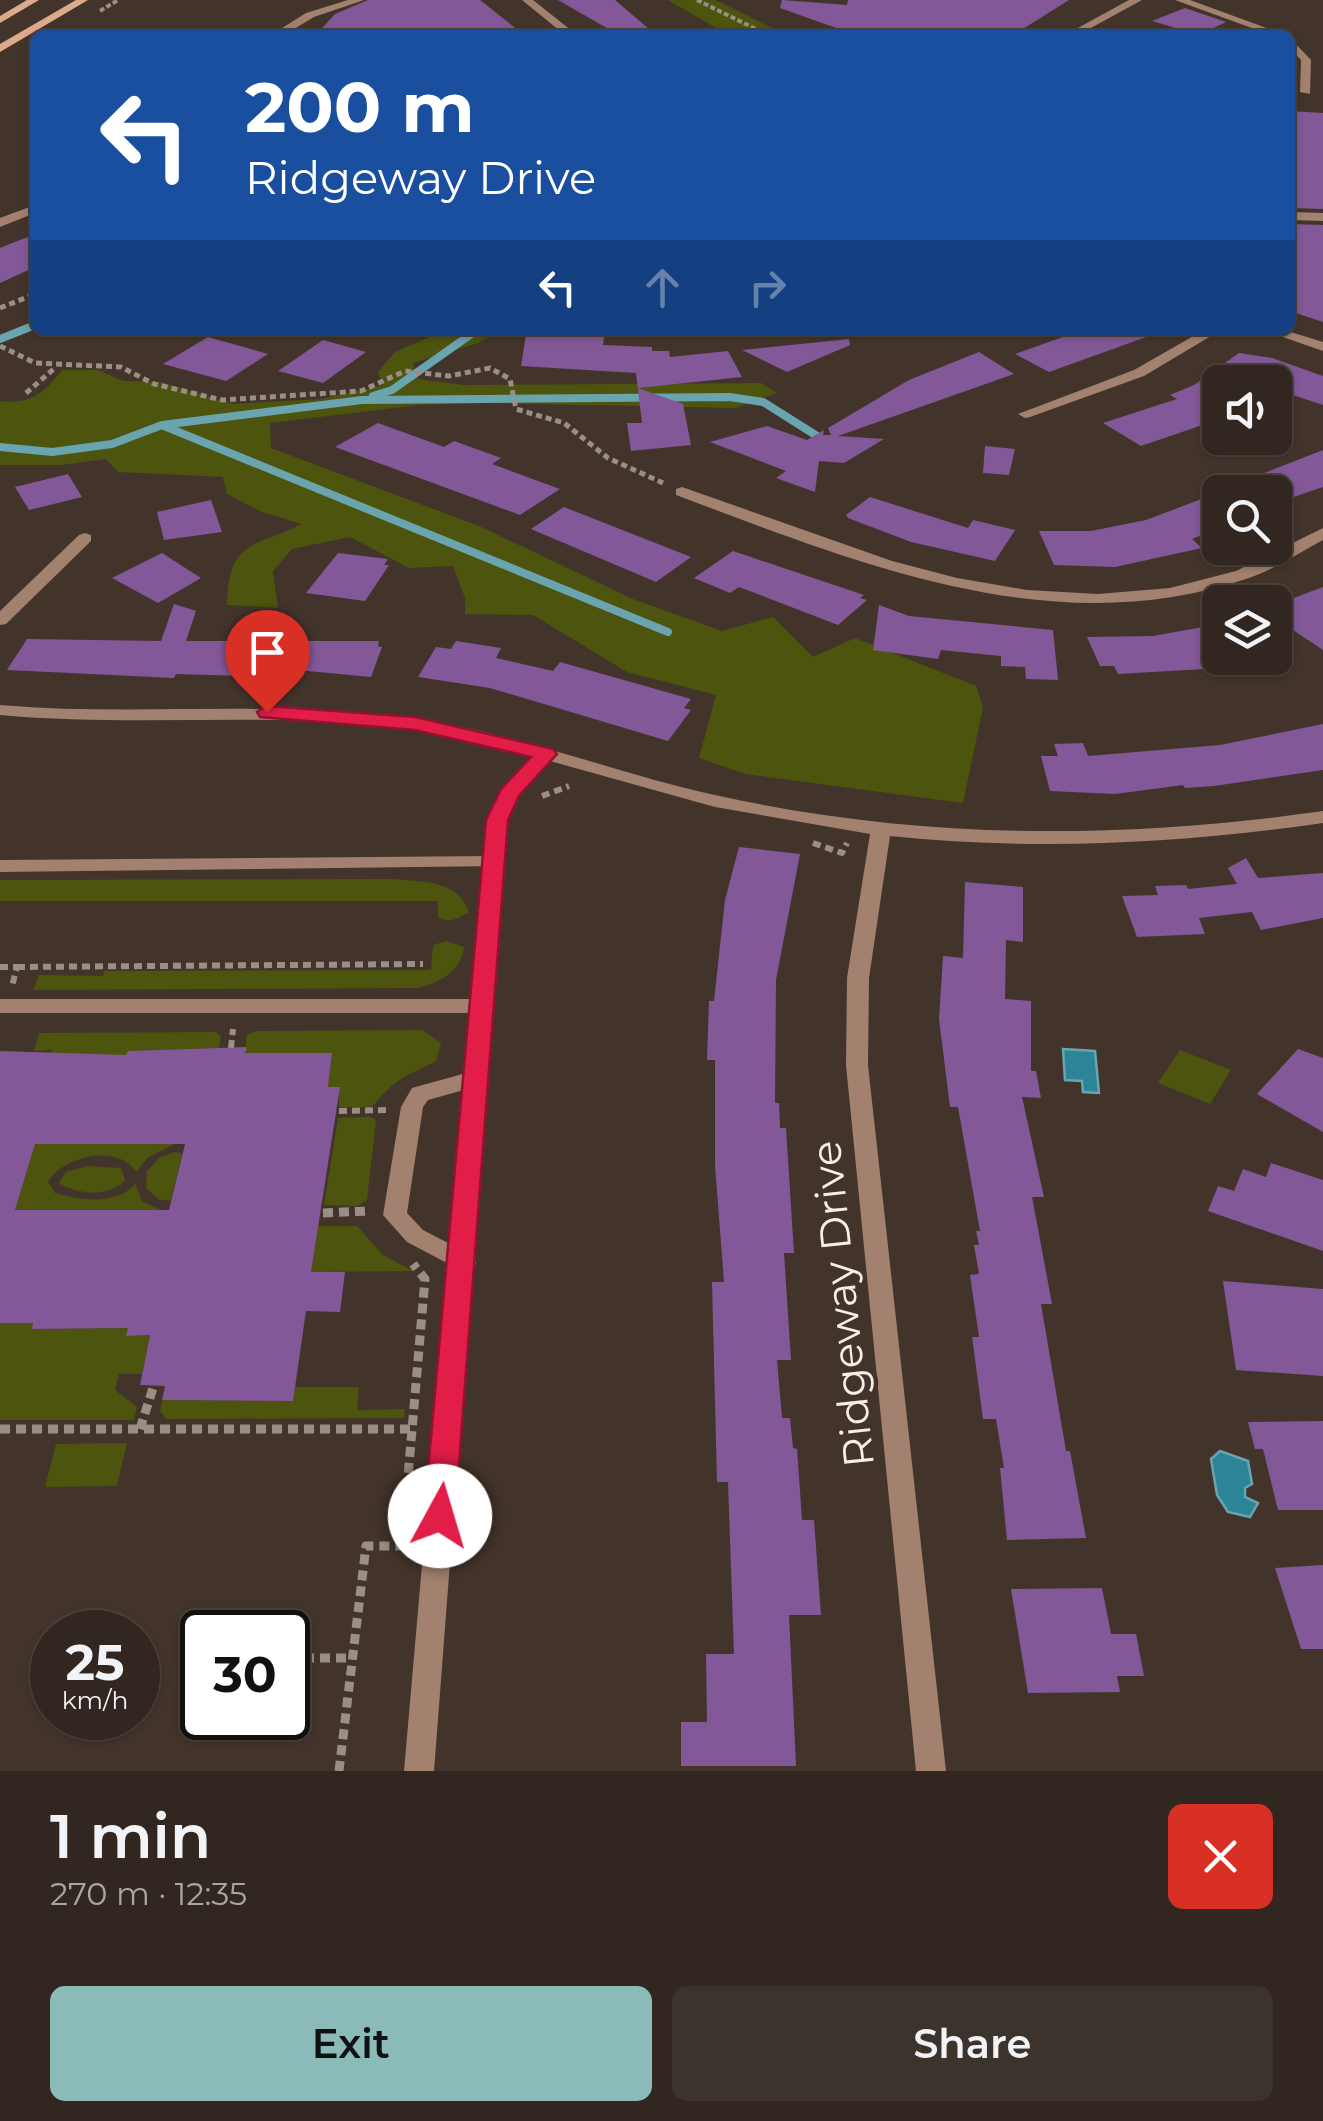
<!DOCTYPE html>
<html lang="en">
<head>
<meta charset="utf-8">
<style>
  body { margin:0; font-family:Montserrat,sans-serif; background:#3d332d; color:#f1f3f6; height:100vh; display:flex; flex-direction:column; font-size:38px; white-space:nowrap }
  * { box-sizing:border-box; margin:0 }
  p { font-size:32px; color:#a8a5a5 }
  .icon { flex:none; width:55px; height:55px; fill:none; stroke:currentColor; stroke-width:2; stroke-linecap:round; stroke-linejoin:round }
  .map { position:relative; height:1771px; overflow:hidden }
  .details { display:flex; flex-direction:column; background:#322720; flex:1 }
  .details>* { flex:none }
  .guide { position:absolute; left:30px; top:30px; width:1265px; height:305px; border-radius:15px; box-shadow:0 2px 8px #0004,0 0 0 2px #4d443e; background:#1a4fa0; color:#fff; overflow:hidden }
  .controls { position:absolute; left:1202px; top:365px; display:grid; gap:20px }
  .controls a { display:grid; place-items:center; width:90px; height:90px; border-radius:15px; background:#322720; box-shadow:0 2px 8px #0004,0 0 0 2px #4d443e; font-size:50px }
  .speed { position:absolute; left:30px; top:1610px; display:flex; gap:20px; font-size:50px; font-weight:700; text-align:center }
  .speed>* { display:grid; place-content:center; width:130px; height:130px; border-radius:50%; background:#322720; box-shadow:0 2px 8px #0004,0 0 0 2px #4d443e; line-height:1 }
  .speed small { font-size:25px; font-weight:400 }
  .speed .limit { border:5px solid #111; border-radius:15px; background:#fff; color:#111 }
  .pin { position:absolute; display:grid; place-items:center; width:85px; height:85px; color:#fff; margin:-102px -42px; border-radius:50% 50% 50% 0; rotate:-45deg; box-shadow:0 0 10px #0007 }
  .pin .icon { rotate:45deg }
  .me { position:absolute; width:110px; margin:-55px; rotate:6deg; stroke-linejoin:round; filter:drop-shadow(0 0 8px #0008) }
  .turn { display:flex; align-items:center; gap:35px; height:210px; padding:0 50px; font-size:45px }
  .turn .icon { width:130px; height:130px; stroke-width:2.5 }
  .turn b { display:block; font-size:70px; line-height:85px }
  .lanes { display:flex; align-items:center; height:95px; padding:0 50px; background:#0003; justify-content:center; gap:50px; direction:ltr }
  .lanes .off { opacity:.35 }
  .round { display:grid; place-items:center; flex:none; width:105px; height:105px; border-radius:15px; background:#3d332d }
  .summary { display:flex; align-items:center; justify-content:space-between; height:170px; padding:0 50px }
  h1 { font-size:60px; font-weight:600; line-height:75px }
  .cta { display:flex; gap:20px; margin-top:auto; padding:20px 50px }
  .cta a { flex:1; height:115px; border-radius:15px; background:#8bbbb9; color:#111; font-size:40px; font-weight:600; line-height:115px; text-align:center }
  .cta a+a { background:#3d332d; color:#f1f3f6 }
  .map>svg:first-child { display:block }
  .green { fill:#4c540e }
  .water { fill:#2b8597; stroke:#69a4af; stroke-width:2.5 }
  .lines { fill:none; stroke-linecap:round; stroke-linejoin:round }
  .stream { stroke:#69a4af; stroke-width:8 }
  .building { fill:#835898; fill-rule:evenodd }
  .path-far3 { stroke:#9b8e86; stroke-width:4; stroke-dasharray:5 2.5; stroke-linecap:butt }
  .path-far2 { stroke:#9b8e86; stroke-width:5; stroke-dasharray:6 4; stroke-linecap:butt }
  .path-far1 { stroke:#9b8e86; stroke-width:6; stroke-dasharray:8 5; stroke-linecap:butt }
  .path { stroke:#9b8e86; stroke-width:9; stroke-dasharray:10 6; stroke-linecap:butt }
  .service { fill:#a2816f; fill-rule:evenodd }
  .minor { fill:#a2816f; fill-rule:evenodd }
  .secondary { fill:#deaa8c; fill-rule:evenodd }
  .route { fill:#e11d48; stroke:#92132f; stroke-width:2.5 }
  .labels { text-anchor:middle; stroke-width:9; stroke-linejoin:round; paint-order:stroke }
  .near-street-label { font-size:42px; fill:#f9eee8; stroke:#43342b }
</style>
</head>
<body>
<div class="map">
<svg width="1323" height="1771" viewBox="0 0 1323 1771">
  <rect width="100%" height="100%" fill="#43342b"/>
  <!-- green -->
  <g class="green">
    <path d="M668,0H715L787,35H728Z"/>
    <path d="M446,330H501L478,343L413,363L418,379L464,385L761,383L777,393L735,408L488,403L419,405L270,423L271,448L479,526L633,599L722,631L773,617L813,657L855,638L976,686L983,707L963,803L745,774L699,758L716,695L627,672L533,615L465,614V598L453,566L409,568L350,537L292,549L273,571L278,608L227,605C229,538 254,548 302,524L262,512L227,494L223,477L118,472L106,459L62,465H0V401C32,404 43,394 62,370H98L123,381L161,382L234,404L321,399L383,385L378,372L395,352Z"/>
    <path d="M394,879C423,882 459,880 469,912C460,916 452,925 438,917V901H0V880Z"/>
    <path d="M447,941L464,947C461,972 438,984 416,988L33,990L39,975L103,976L104,971L431,970L433,945Z"/>
    <path d="M422,1030L441,1043L436,1061C423,1069 405,1074 393,1085C365,1109 385,1108 339,1107V1087H328L332,1053H245L247,1035L256,1031Z"/>
    <path d="M216,1032L221,1037L219,1048L128,1051L126,1055L51,1056L52,1050L34,1051L39,1033Z"/>
    <path d="M1180,1050L1231,1070L1210,1104L1158,1083Z"/>
    <path d="M370,1117L376,1120L367,1200L357,1206L324,1205L338,1118Z"/>
    <path d="M35,1144H175L148,1157L136,1172C119,1143 63,1156 48,1182L55,1193C80,1200 116,1206 135,1184L142,1201L161,1210H15Z"/>
    <path d="M175,1152L182,1154L171,1201L158,1199L146,1188L147,1171L160,1157Z"/>
    <path d="M87,1166L121,1168L125,1180C111,1197 77,1195 59,1183L66,1172Z"/>
    <path d="M318,1226H357L383,1255L413,1271L311,1272Z"/>
    <path d="M0,1323H33V1329L128,1328L127,1336L150,1335L142,1374H119L115,1390L137,1407L134,1420H0Z"/>
    <path d="M295,1387H359L357,1410L405,1409L404,1418L166,1419L160,1411L162,1400L293,1401Z"/>
    <path d="M127,1443L117,1486L45,1487L56,1444Z"/>
  </g>
  <!-- water -->
  <g class="water">
    <path d="M1063,1049L1095,1051L1099,1093L1083,1092L1082,1081L1065,1080Z"/>
    <path d="M1220,1451L1248,1461L1252,1484L1245,1488V1497L1258,1503L1250,1517L1228,1512L1217,1495L1211,1459Z"/>
  </g>
  <g class="lines">
    <!-- stream -->
    <g class="stream">
      <path d="M0,339L35,325"/>
      <path d="M373,396L392,390L477,330"/>
      <path d="M164,426L668,632"/>
      <path d="M0,447L52,452L112,444L162,425L362,400L730,397L763,402L825,441"/>
    </g>
  </g>
  <!-- building -->
  <g class="building">
    <path d="M368,0H480L524,35H316L335,14Z"/>
    <path d="M558,0H615L656,35H619Z"/>
    <path d="M782,0L847,5L848,0H1069L1013,35H856L780,8Z"/>
    <path d="M1185,8L1226,22L1199,35L1152,21Z"/>
    <path d="M1290,111L1323,113V209L1290,208Z"/>
    <path d="M1290,224L1323,225V322L1290,311Z"/>
    <path d="M35,234V267L0,283V248Z"/>
    <path d="M1082,330H1160V332L1049,372L1015,354Z"/>
    <path d="M526,335L604,337L603,345L652,347V351H669L670,357L728,351L742,377L638,388L683,404L691,445L631,451L627,423H642L636,373L521,366Z"/>
    <path d="M208,337L268,354L226,381L163,364Z"/>
    <path d="M849,339L850,345L787,372L742,350Z"/>
    <path d="M323,340L366,352L323,383L278,371Z"/>
    <path d="M979,352L1014,374L838,436L884,439L844,463L819,461L815,492L776,478L786,471L710,442L767,426L807,440L824,430L823,435H831L828,428L909,380Z"/>
    <path d="M1239,353L1272,358L1323,376V405L1275,389V382H1220V419L1141,446L1103,423L1177,399L1170,395L1194,385Z"/>
    <path d="M378,423L444,447L454,441L501,458L492,464L560,489L520,515L335,447Z"/>
    <path d="M985,446L1015,449L1009,475L983,473Z"/>
    <path d="M1323,450V487L1276,503L1275,492H1258L1241,482Z"/>
    <path d="M68,474L82,497L29,510L15,487Z"/>
    <path d="M1220,492V528L1192,539L1202,548L1115,567L1054,565L1039,531H1091L1146,520Z"/>
    <path d="M870,497L968,528L973,520L1015,530L995,561L911,542L848,518L846,515Z"/>
    <path d="M211,500L222,532L164,540L157,512Z"/>
    <path d="M564,507L691,557L656,582L531,529Z"/>
    <path d="M733,551L864,595L860,598L867,600L838,625L739,587L730,593L694,578Z"/>
    <path d="M162,553L201,578L158,603L112,578Z"/>
    <path d="M338,553L388,559L384,565H389L365,601L306,593Z"/>
    <path d="M1323,587V650L1275,618V605Z"/>
    <path d="M174,604L196,611L186,641H379L378,646L382,647L371,677L276,668L275,673L246,676L176,674L174,678L7,670L27,639L161,641Z"/>
    <path d="M879,605L909,616L1053,630L1058,680L1026,679L1025,667L1001,666V656L941,650L938,659L873,650Z"/>
    <path d="M1220,624V674L1204,669L1118,674L1114,666H1100L1087,637L1153,636Z"/>
    <path d="M456,641L501,648L496,658L553,671L560,662L691,699L684,708L691,710L668,741L490,688L418,677L436,647L451,649Z"/>
    <path d="M1323,724V770L1214,786L1185,788L1183,785L1115,794L1050,791L1041,756H1058L1054,744L1083,743L1088,756L1220,745Z"/>
    <path d="M739,847L800,854L776,980L775,1103H779L780,1128H786L794,1253H784L791,1360H777L782,1418H790L793,1448L797,1449L802,1520H814L821,1615H789L796,1766H681V1722H707L706,1654H734L728,1482H717L712,1282H724L715,1165V1060H707L709,1001H714L725,900Z"/>
    <path d="M1246,858L1258,878L1323,873V918L1261,930L1252,912L1199,918L1205,934L1137,937L1122,896L1158,895L1155,886L1186,885L1188,889L1237,884L1228,868Z"/>
    <path d="M965,882L1023,887V942L1006,940L1005,999L1031,1001V1071H1036L1041,1098L1022,1097L1044,1197H1032L1052,1304H1041L1066,1451H1070L1086,1538L1007,1540L1000,1468H1004L996,1419H983L972,1337H979L970,1275L979,1274L974,1245H979L976,1231H980L958,1107H950L939,1019L943,956L963,958Z"/>
    <path d="M247,1047L245,1053H332L328,1087H340L311,1272H345L340,1312L306,1311L293,1401L162,1400L165,1386L140,1385L150,1335L126,1336L128,1328L32,1329L33,1323H0V1051L126,1055L128,1051ZM35,1144H185L169,1210H15Z"/>
    <path d="M1298,1049L1323,1058V1132L1257,1094Z"/>
    <path d="M1271,1163L1323,1180V1251L1208,1211L1218,1186L1234,1191L1243,1169L1266,1177Z"/>
    <path d="M1223,1281L1323,1289V1376L1236,1370Z"/>
    <path d="M1323,1421V1510H1278L1263,1449H1255L1248,1422Z"/>
    <path d="M1323,1565V1649H1301L1275,1568Z"/>
    <path d="M1102,1588L1111,1634H1136L1144,1676H1117L1120,1692L1028,1693L1011,1589Z"/>
  </g>
  <g class="lines">
    <!-- path-far3 -->
    <g class="path-far3">
      <path d="M697,0L768,35"/>
      <path d="M100,11L118,0"/>
    </g>
    <!-- path-far2 -->
    <g class="path-far2">
      <path d="M0,308L35,294"/>
      <path d="M0,346L35,363L121,367L154,384L222,400L361,391L405,371L449,376L490,368L510,379L516,409L564,423L608,458L663,483"/>
      <path d="M26,393L56,367"/>
    </g>
    <!-- path-far1 -->
    <g class="path-far1">
      <path d="M542,796L569,786"/>
      <path d="M813,843L842,853L847,843"/>
      <path d="M0,967H17L12,986"/>
      <path d="M17,967L423,964"/>
      <path d="M231,1048L233,1029"/>
      <path d="M339,1111L388,1110"/>
    </g>
    <!-- path -->
    <g class="path">
      <path d="M323,1213L369,1211"/>
      <path d="M0,1429H412"/>
      <path d="M140,1429L154,1385"/>
      <path d="M288,1658H352"/>
      <path d="M339,1771L366,1546H402L425,1279L413,1264"/>
    </g>
    <!-- service -->
    <g class="service">
      <path d="M493,856L500,858L503,862L500,866L0,872V860Z"/>
      <path d="M0,999H483L494,1006L483,1013H0Z"/>
      <path d="M477,1070L485,1072L488,1078L485,1084L428,1100L423,1107L407,1213L423,1230L473,1256L476,1263L473,1270L464,1272L407,1242L383,1215L401,1107L412,1088Z"/>
    </g>
    <!-- minor -->
    <g class="minor">
      <path d="M348,0H364L314,17L284,35H271L306,13Z"/>
      <path d="M522,0H533L577,35H565Z"/>
      <path d="M1129,0H1142L1078,35H1065Z"/>
      <path d="M1175,0H1190L1286,35H1271Z"/>
      <path d="M1290,38L1311,60L1310,94L1300,92L1301,60L1290,48Z"/>
      <path d="M35,205V213L0,227V218Z"/>
      <path d="M1290,212L1323,213V221L1290,220Z"/>
      <path d="M1204,330H1221L1144,376L1030,417L1025,418L1018,414L1134,370Z"/>
      <path d="M1263,330H1284L1323,342V351Z"/>
      <path d="M682,487L892,561L957,578L1027,590L1098,594L1170,588L1236,571L1323,528V540C1299,553 1275,569 1249,578C1054,645 858,563 676,495V489Z"/>
      <path d="M85,533L91,535V541L6,624L0,625V611L79,535Z"/>
      <path d="M0,705C138,717 278,699 415,719C518,733 614,773 715,795C917,840 1119,840 1323,811V823C1178,844 1035,851 890,836L869,978L868,1065L946,1771H916L846,1065L847,978L870,834L715,807L550,761L517,795L507,819L434,1771H404L487,819L502,789L534,756C477,740 419,728 360,723C240,715 120,726 0,715Z"/>
    </g>
    <!-- secondary -->
    <g class="secondary">
      <path d="M27,0H39L0,23V16Z"/>
      <path d="M76,0H88L0,52V44Z"/>
    </g>
  </g>
  <!-- route -->
  <path class="route" d="M267,706L415,717L553,749L557,754L519,796L508,820L455,1516L451,1525L440,1529L429,1525L424,1516L486,820L501,789L531,757L415,730L260,717L257,712Z"/>
  <g class="labels">
    <!-- near-street labels -->
    <g class="near-street-label">
      <text transform="translate(842 1304) rotate(-96)" y="15">Ridgeway Drive</text>
    </g>
  </g>
</svg>
<div class="controls">
<a><svg class="icon" aria-label="sound" viewBox="0 0 24 24"><path d="M4 9h4l5-4v14l-5-4H4zM17 9q2 3 0 6"/></svg></a>
<a><svg class="icon" aria-label="search" viewBox="0 0 24 24"><circle cx="10" cy="10" r="6"/><path d="M15 15l6 6"/></svg></a>
<a><svg class="icon" aria-label="layers" viewBox="0 0 24 24"><path d="M12 4l9 5-9 5-9-5zM3 14l9 5 9-5"/></svg></a>
</div>
<div class="speed"><div>25<small>km/h</small></div><div class="limit">30</div></div>
<div class="pin" style="left:267px;top:712px;background:#d93025"><svg class="icon" aria-label="arrive" viewBox="0 0 24 24"><path d="M6 21V4h12l-3 4 3 4H6"/></svg></div>
<svg class="me" style="left:440px;top:1516px" viewBox="-20 -20 40 40"><circle r="19" fill="#fff"/><path d="M0-13L10 11 0 6-10 11z" fill="#e11d48"/></svg>
<div class="guide">
<div class="turn"><svg class="icon" aria-label="left" viewBox="0 0 24 24"><path d="M17 20v-9H6M10 6l-5 5 5 5"/></svg><div><b>200 m</b>Ridgeway Drive</div></div>
<div class="lanes"><svg class="icon" aria-label="left" viewBox="0 0 24 24"><path d="M17 20v-9H6M10 6l-5 5 5 5"/></svg><svg class="icon off" aria-label="ahead" viewBox="0 0 24 24"><path d="M12 20V5M6 11l6-6 6 6"/></svg><svg class="icon off" aria-label="right" viewBox="0 0 24 24"><path d="M7 20v-9h11M14 6l5 5-5 5"/></svg></div>
</div>
</div>
<section class="details">
<div class="summary"><div><h1>1 min</h1><p>270 m · 12:35</p></div><a class="round" style="background:#d93025;color:#fff"><svg class="icon" aria-label="close" viewBox="0 0 24 24"><path d="M6 6l12 12M18 6L6 18"/></svg></a></div>
<div class="cta"><a>Exit</a><a>Share</a></div>
</section>
</body>
</html>
